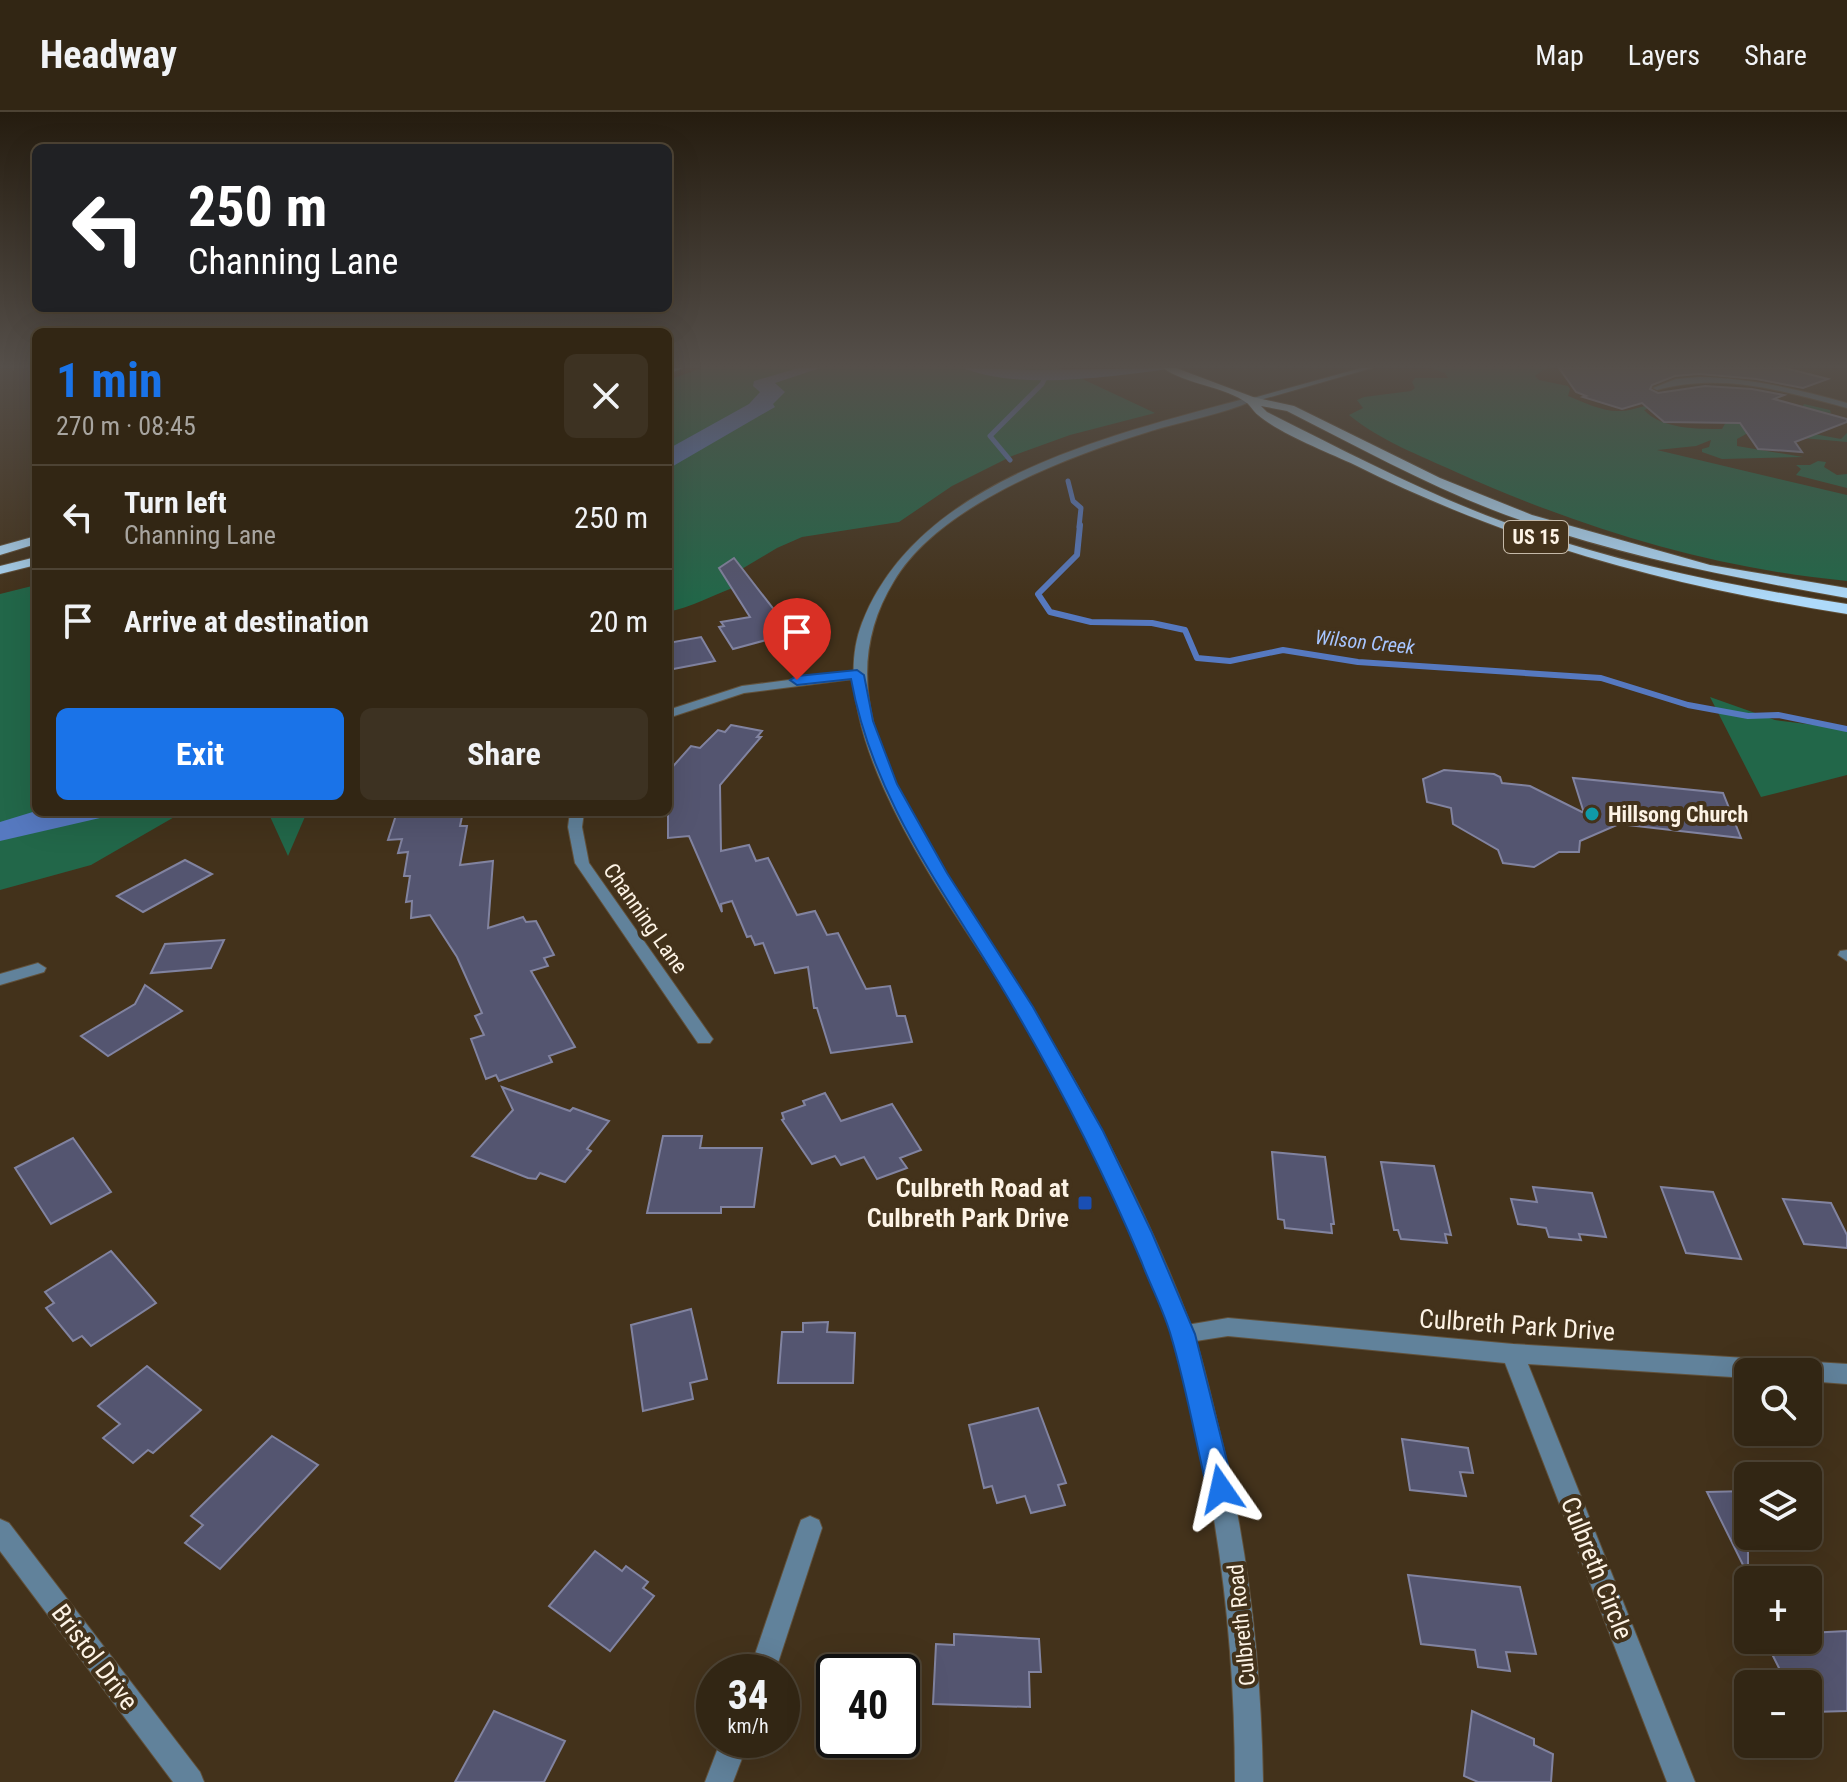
<!DOCTYPE html>
<html lang="en">
<head>
<meta charset="utf-8">
<style>
  body { margin:0; font-family:"Roboto Condensed",sans-serif; background:#3d3222; color:#f1f3f6; height:100vh; display:flex; flex-direction:column; font-size:30px; white-space:nowrap }
  * { box-sizing:border-box; margin:0 }
  p { font-size:26px; color:#a8a5a0 }
  .icon { flex:none; width:44px; height:44px; fill:none; stroke:currentColor; stroke-width:2; stroke-linecap:round; stroke-linejoin:round }
  .map { position:relative; flex:1; overflow:hidden }
  .side { position:absolute; left:32px; top:216px; width:640px; height:488px; display:flex; flex-direction:column; background:#322614; border-radius:12px; box-shadow:0 8px 32px #0002,0 0 0 2px #4d4334 }
  .side>* { flex:none }
  .banner { position:absolute; left:32px; top:32px; width:640px; height:168px; border-radius:12px; box-shadow:0 8px 32px #0002,0 0 0 2px #4d4334; background:#202124; color:#fff; overflow:hidden }
  .buttons { position:absolute; left:1734px; top:1246px; display:grid; gap:16px }
  .buttons a { display:grid; place-items:center; width:88px; height:88px; border-radius:12px; background:#322614; box-shadow:0 8px 32px #0002,0 0 0 2px #4d4334; font-size:40px }
  .speed { position:absolute; left:696px; top:1542px; display:flex; gap:16px; font-size:40px; font-weight:700; text-align:center }
  .speed>* { display:grid; place-content:center; width:104px; height:104px; border-radius:50%; background:#322614; box-shadow:0 8px 32px #0002,0 0 0 2px #4d4334; line-height:1 }
  .speed small { font-size:20px; font-weight:400 }
  .speed .limit { border:4px solid #111; border-radius:12px; background:#fff; color:#111 }
  .pin { position:absolute; display:grid; place-items:center; width:68px; height:68px; color:#fff; margin:-82px -34px; border-radius:50% 50% 50% 0; rotate:-45deg; box-shadow:0 0 8px #0007 }
  .pin .icon { rotate:45deg }
  .me { position:absolute; width:88px; margin:-44px; rotate:349deg; stroke-linejoin:round; filter:drop-shadow(0 0 6px #0008) }
  .turn { display:flex; align-items:center; gap:28px; height:168px; padding:0 24px; font-size:36px }
  .turn .icon { width:104px; height:104px; stroke-width:2.5 }
  .turn b { display:block; font-size:56px; line-height:68px }
  .round { display:grid; place-items:center; flex:none; width:84px; height:84px; border-radius:12px; background:#3d3222 }
  .head { display:flex; align-items:center; justify-content:space-between; height:136px; padding:0 24px }
  h1 { font-size:48px; font-weight:700; line-height:60px; color:#1a73e8 }
  .cta { display:flex; gap:16px; margin-top:auto; padding:16px 24px }
  .cta a { flex:1; height:92px; border-radius:12px; background:#1a73e8; color:#fff; font-size:32px; font-weight:700; line-height:92px; text-align:center }
  .cta a+a { background:#3d3222; color:#f1f3f6 }
  ul { padding:0; list-style:none }
  li { display:flex; align-items:center; gap:24px; height:104px; padding:0 24px; border-top:2px solid #4d4334 }
  li div { flex:1 }
  li b { display:block; font-size:30px }
  li em { font-style:normal }
  header { display:flex; align-items:center; gap:48px; box-sizing:border-box; height:112px; padding:0 40px; background:#322614; border-bottom:2px solid #4d4334 }
  header strong { font-size:38px }
  nav { display:flex; gap:44px; margin-inline-start:auto; font-size:28px }
  .map>svg:first-child { display:block }
  .green { fill:#226749 }
  .water { fill:#5679c0 }
  .lines { fill:none; stroke-linecap:round; stroke-linejoin:round }
  .stream-far1 { stroke:#5679c0; stroke-width:5 }
  .stream { stroke:#5679c0; stroke-width:6 }
  .building { fill:#545570; stroke:#8183a0; stroke-width:2 }
  .minor-casing { stroke:#61513b; stroke-width:2 }
  .tertiary-casing { stroke:#61513b; stroke-width:2 }
  .secondary-casing { stroke:#61513b; stroke-width:2 }
  .trunk-casing { stroke:#61513b; stroke-width:2 }
  .minor { fill:#61829b; fill-rule:evenodd }
  .tertiary { fill:#61829b; fill-rule:evenodd }
  .secondary { fill:#78add4; fill-rule:evenodd }
  .trunk { fill:#aedafa; fill-rule:evenodd }
  .route { fill:#1a73e8; stroke:#114b97; stroke-width:2 }
  .culture-dot { fill:#0f9aa8; stroke:#43321b; stroke-width:3 }
  .transit-dot { fill:#1a4fb4; stroke:#43321b; stroke-width:3 }
  .labels { text-anchor:middle; stroke-width:8; stroke-linejoin:round; paint-order:stroke }
  .shield { fill:#43321b; stroke:#c5b9a8; stroke-width:2 }
  .shield-label { font-size:20px; font-weight:bold; fill:#fdf3e5 }
  .far-water-label { font-size:20px; font-style:italic; fill:#a7c5ff; stroke:#43321b }
  .poi-label { font-size:22px; font-weight:bold; fill:#fdf3e5; stroke:#43321b; text-anchor:start }
  .street-label { font-size:22px; fill:#fdf3e5; stroke:#43321b }
  .near-poi-label { font-size:26px; font-weight:bold; fill:#fdf3e5; stroke:#43321b; text-anchor:end }
  .near-street-label { font-size:26px; fill:#fdf3e5; stroke:#43321b }
</style>
</head>
<body>
<header>
<strong>Headway</strong>
<nav><a>Map</a><a>Layers</a><a>Share</a></nav>
</header>
<div class="map">
<svg width="1847" height="1670" viewBox="0 0 1847 1670">
  <rect width="100%" height="100%" fill="#43321b"/>
  <!-- green -->
  <g class="green">
    <path d="M702,256H1059L1155,301L1070,323L1012,344L952,374L899,410L802,425L777,436L725,467L735,475C711,484 692,495 668,500V268Z"/>
    <path d="M1431,256H1558L1544,257L1535,264L1539,268L1568,274L1570,277L1568,284C1583,290 1603,300 1620,299C1633,299 1645,292 1659,292L1644,298C1661,317 1697,317 1722,317L1726,310L1695,274L1742,277L1802,295L1804,292L1830,298L1831,301L1821,300L1814,322L1841,327L1847,321V330L1748,321L1737,327V334L1803,345L1722,347L1702,340V337L1709,335L1711,328L1696,334L1657,338L1847,383V469C1710,456 1581,416 1456,360C1419,343 1381,329 1349,303L1363,296L1357,288L1364,285L1411,279L1415,276L1412,270L1415,266H1448L1445,261Z"/>
    <path d="M1818,349L1826,350L1824,355L1837,363L1847,362V376L1796,363L1801,357L1796,353H1810Z"/>
    <path d="M36,473V700H183L91,753L0,778V482Z"/>
    <path d="M1710,585L1775,608L1847,617V663L1761,685Z"/>
    <path d="M268,700H307L288,744Z"/>
  </g>
  <!-- water -->
  <g class="water">
    <path d="M798,256H820L775,271L785,280L773,292L775,295L668,357V337L749,292L760,280L753,274L754,269Z"/>
    <path d="M963,256L1033,258L1176,256C1115,264 1019,279 963,256Z"/>
    <path d="M36,699V700H126L0,729V710Z"/>
  </g>
  <g class="lines">
    <!-- stream-far1 -->
    <g class="stream-far1">
      <path d="M1010,348L990,324L1042,272L1047,262"/>
      <path d="M1068,369L1073,389L1081,396L1079,415"/>
    </g>
    <!-- stream -->
    <path class="stream" d="M1080,413L1077,443L1038,482L1050,500L1091,510L1152,511L1185,518L1197,546L1230,549L1283,538L1358,550L1601,566L1688,593L1748,604L1778,603L1847,617"/>
  </g>
  <!-- building -->
  <g class="building">
    <path d="M1559,256H1785L1828,267L1803,276L1756,267L1699,262L1675,264L1652,273L1650,277L1658,281L1705,274L1752,277L1784,283L1774,287L1847,307V310L1795,330L1802,340L1758,337L1740,311L1664,310L1642,291L1622,297L1583,285L1586,284L1576,280Z"/>
    <path d="M734,446L792,521L733,537L719,515L724,514L721,510L750,505L719,456Z"/>
    <path d="M701,525L715,549L668,558V531Z"/>
    <path d="M731,613L762,619L757,625H761L720,673L721,739L749,733L756,749L768,746L797,803L815,799L827,823L838,821L866,877L890,874L897,904H905L912,930L831,941L817,896H814L808,855L775,861L763,831L755,833L751,824L747,825L732,789L721,792L722,800L689,724L668,726V660L691,634L700,636L718,618L725,620Z"/>
    <path d="M1444,658L1494,662L1500,665L1502,671L1530,674L1584,701L1573,666L1723,681L1741,726L1619,712L1580,729L1579,740H1559L1534,755L1503,751L1498,738L1453,712L1451,696L1427,690L1423,667Z"/>
    <path d="M397,700H463L460,714H467L460,753L493,749L488,816L523,805L526,810L536,809L554,843L544,846L548,854L531,859L575,935L549,944L552,950L499,969L496,963L486,967L471,927L484,923L475,904L482,901L457,845L430,803L411,806L412,789L406,790L410,764H404L408,740L398,741L402,727L388,728Z"/>
    <path d="M185,748L212,762L143,800L117,784Z"/>
    <path d="M224,828L211,856L151,861L165,832Z"/>
    <path d="M145,873L182,899L108,944L81,924L135,892Z"/>
    <path d="M502,975L570,999L573,996L609,1009L587,1037L591,1039L565,1070L540,1061L536,1067L528,1066L472,1044L513,998Z"/>
    <path d="M825,981L841,1009L892,992L921,1038L900,1046L907,1056L877,1067L864,1045L841,1053L835,1044L812,1052L782,1008L784,1007L782,1001L805,993L803,989Z"/>
    <path d="M663,1024H702L700,1036H762L754,1095H721V1101H647Z"/>
    <path d="M73,1026L111,1080L51,1112L15,1056Z"/>
    <path d="M1272,1040L1325,1045L1334,1112H1331L1332,1121L1285,1116L1284,1108L1278,1107Z"/>
    <path d="M1381,1050L1434,1054L1451,1123L1445,1122L1447,1131L1401,1127L1398,1118H1394Z"/>
    <path d="M1533,1075L1592,1081L1606,1125L1579,1122L1581,1128L1549,1125L1546,1116L1518,1112L1511,1087L1537,1090Z"/>
    <path d="M1661,1075L1713,1080L1741,1147L1686,1141Z"/>
    <path d="M1783,1087L1831,1091L1847,1123V1136L1804,1132Z"/>
    <path d="M111,1139L156,1191L91,1234L82,1224L73,1229L46,1196L54,1191L45,1180Z"/>
    <path d="M691,1197L707,1267L690,1271L693,1287L643,1299L631,1213Z"/>
    <path d="M828,1210L827,1220L855,1221L853,1271H778L782,1220H803V1211Z"/>
    <path d="M147,1254L201,1298L153,1341L148,1338L133,1351L103,1326L120,1312L98,1294Z"/>
    <path d="M1038,1296L1066,1371L1058,1373L1065,1393L1031,1401L1025,1384L997,1391L992,1374L984,1376L969,1313Z"/>
    <path d="M272,1324L318,1353L220,1457L185,1431L203,1413L191,1404Z"/>
    <path d="M1402,1327L1468,1336L1473,1361L1460,1360L1466,1384L1410,1378Z"/>
    <path d="M1748,1379V1463L1707,1380Z"/>
    <path d="M595,1439L622,1459L626,1454L648,1470L643,1476L654,1484L610,1539L549,1494Z"/>
    <path d="M1408,1463L1520,1475L1536,1542L1506,1540L1510,1559L1478,1555L1475,1538L1421,1532Z"/>
    <path d="M1847,1519V1599L1814,1600L1808,1588V1572H1800L1794,1562H1782L1765,1528H1808V1521Z"/>
    <path d="M954,1522L1039,1527L1041,1560H1029L1030,1595L933,1592L936,1532L954,1533Z"/>
    <path d="M494,1599L565,1629L544,1670H455Z"/>
    <path d="M1472,1599L1534,1627V1633L1553,1642L1551,1670H1478L1464,1664Z"/>
  </g>
  <g class="lines">
    <defs>
      <g id="minor">
        <path d="M1699,265C1750,266 1798,277 1847,291V296C1784,279 1721,260 1657,278L1653,276L1676,267Z"/>
        <path d="M857,559L863,563L861,566L744,581L668,606V598L742,574Z"/>
        <path d="M570,700H584L582,715L589,751L710,923L713,927L710,931H698L575,751L568,715Z"/>
        <path d="M1847,838V849L1838,843L1840,839Z"/>
        <path d="M38,851L46,856L44,860L0,873V862Z"/>
        <path d="M1228,1206L1513,1232L1847,1252V1272L1808,1269V1260H1748V1266L1528,1252L1695,1670H1667L1505,1251L1228,1224L1183,1231L1175,1229L1172,1222L1175,1215Z"/>
        <path d="M810,1404L819,1408L822,1416L775,1560H749L798,1416L801,1408Z"/>
        <path d="M0,1407L9,1411L200,1660L204,1670H173L0,1439Z"/>
        <path d="M721,1628H749L733,1670H705Z"/>
      </g>
      <path id="tertiary" d="M1247,286L1254,288C1222,303 1182,309 1148,320C1066,345 939,393 894,469C867,513 861,559 873,609C895,706 977,808 1030,893C1092,994 1149,1103 1191,1214C1203,1246 1210,1281 1218,1314C1248,1431 1261,1549 1263,1670H1235C1235,1541 1221,1414 1189,1288C1184,1266 1179,1243 1172,1222C1160,1184 1142,1147 1126,1111C1086,1023 1041,935 989,854C935,771 822,614 862,511C918,366 1113,323 1247,286Z"/>
      <path id="secondary" d="M1361,256H1372L1253,290L1246,288Z"/>
      <g id="trunk">
        <path d="M668,256H683L668,262Z"/>
        <path d="M1163,256H1176L1253,285L1294,294L1440,366L1532,403L1710,453L1847,476V486C1737,466 1628,446 1523,409C1441,381 1364,338 1287,299L1261,294L1267,300C1345,339 1422,380 1504,410C1615,451 1731,474 1847,492V502C1671,474 1515,433 1355,353C1327,340 1280,322 1258,303C1254,300 1249,292 1247,291C1226,275 1185,272 1163,256Z"/>
        <path d="M36,424V432L0,443V434Z"/>
        <path d="M36,445V453L0,462V454Z"/>
      </g>
    </defs>
    <!-- minor casing -->
    <use href="#minor" class="minor-casing"/>
    <!-- tertiary casing -->
    <use href="#tertiary" class="tertiary-casing"/>
    <!-- secondary casing -->
    <use href="#secondary" class="secondary-casing"/>
    <!-- trunk casing -->
    <use href="#trunk" class="trunk-casing"/>
    <!-- minor -->
    <use href="#minor" class="minor"/>
    <!-- tertiary -->
    <use href="#tertiary" class="tertiary"/>
    <!-- secondary -->
    <use href="#secondary" class="secondary"/>
    <!-- trunk -->
    <use href="#trunk" class="trunk"/>
  </g>
  <!-- sky -->
  <linearGradient id="sky" x2="0" y2="1"><stop stop-color="#251c0f"/><stop offset="0.52" stop-color="#554f4a"/><stop offset="1" stop-color="#554f4a" stop-opacity="0"/></linearGradient>
  <rect width="1847" height="489" fill="url(#sky)"/>
  <!-- route -->
  <path class="route" d="M857,558L864,563L873,609L897,672L947,761L1033,895L1103,1019L1152,1121L1195,1222L1234,1377L1230,1386L1221,1390L1211,1386L1207,1377C1195,1326 1186,1274 1171,1224C1164,1199 1151,1175 1142,1151C1105,1063 1062,978 1014,896C951,787 874,694 851,567L797,573L790,568L797,564Z"/>
  <!-- markers -->
  <circle class="culture-dot" cx="1592" cy="702" r="8"/>
  <rect class="transit-dot" x="1077" y="1083" width="16" height="16" rx="4"/>
  <g class="labels">
    <!-- shield labels -->
    <rect class="shield" x="1504" y="409" width="64" height="32" rx="6"/>
    <g class="shield-label">
      <text x="1536" y="432">US 15</text>
    </g>
    <!-- far-water labels -->
    <g class="far-water-label">
      <text transform="translate(1365 530) rotate(6)" y="7">Wilson Creek</text>
    </g>
    <!-- poi labels -->
    <g class="poi-label">
      <text x="1608" y="710">Hillsong Church</text>
    </g>
    <!-- street labels -->
    <g class="street-label">
      <text transform="translate(646 806) rotate(55)" y="8">Channing Lane</text>
      <text transform="translate(1241 1513) rotate(-96)" y="8">Culbreth Road</text>
    </g>
    <!-- near-poi labels -->
    <g class="near-poi-label">
      <text x="1069" y="1085">Culbreth Road at<tspan x="1069" dy="30">Culbreth Park Drive</tspan></text>
    </g>
    <!-- near-street labels -->
    <g class="near-street-label">
      <text transform="translate(1517 1213) rotate(4)" y="9">Culbreth Park Drive</text>
      <text transform="translate(1597 1456) rotate(68)" y="9">Culbreth Circle</text>
      <text transform="translate(95 1545) rotate(53)" y="9">Bristol Drive</text>
    </g>
  </g>
</svg>
<div class="buttons">
<a><svg class="icon" aria-label="search" viewBox="0 0 24 24"><circle cx="10" cy="10" r="6"/><path d="M15 15l6 6"/></svg></a>
<a><svg class="icon" aria-label="layers" viewBox="0 0 24 24"><path d="M12 4l9 5-9 5-9-5zM3 14l9 5 9-5"/></svg></a>
<a>+</a>
<a>−</a>
</div>
<div class="speed"><div>34<small>km/h</small></div><div class="limit">40</div></div>
<div class="pin" style="left:797px;top:568px;background:#d93025"><svg class="icon" aria-label="arrive" viewBox="0 0 24 24"><path d="M6 21V4h12l-3 4 3 4H6"/></svg></div>
<svg class="me" style="left:1221px;top:1377px" viewBox="-20 -20 40 40"><path d="M0-17L14 15 0 8-14 15z" fill="#1a73e8" stroke="#fff" stroke-width="4"/></svg>
<div class="banner">
<div class="turn"><svg class="icon" aria-label="left" viewBox="0 0 24 24"><path d="M17 20v-9H6M10 6l-5 5 5 5"/></svg><div><b>250 m</b>Channing Lane</div></div>
</div>
<section class="side">
<div class="head"><div><h1>1 min</h1><p>270 m · 08:45</p></div><a class="round"><svg class="icon" aria-label="close" viewBox="0 0 24 24"><path d="M6 6l12 12M18 6L6 18"/></svg></a></div>
<ul>
<li><svg class="icon" aria-label="left" viewBox="0 0 24 24"><path d="M17 20v-9H6M10 6l-5 5 5 5"/></svg><div><b>Turn left</b><p>Channing Lane</p></div><em>250 m</em></li>
<li><svg class="icon" aria-label="arrive" viewBox="0 0 24 24"><path d="M6 21V4h12l-3 4 3 4H6"/></svg><div><b>Arrive at destination</b></div><em>20 m</em></li>
</ul>
<div class="cta"><a>Exit</a><a>Share</a></div>
</section>
</div>
</body>
</html>
